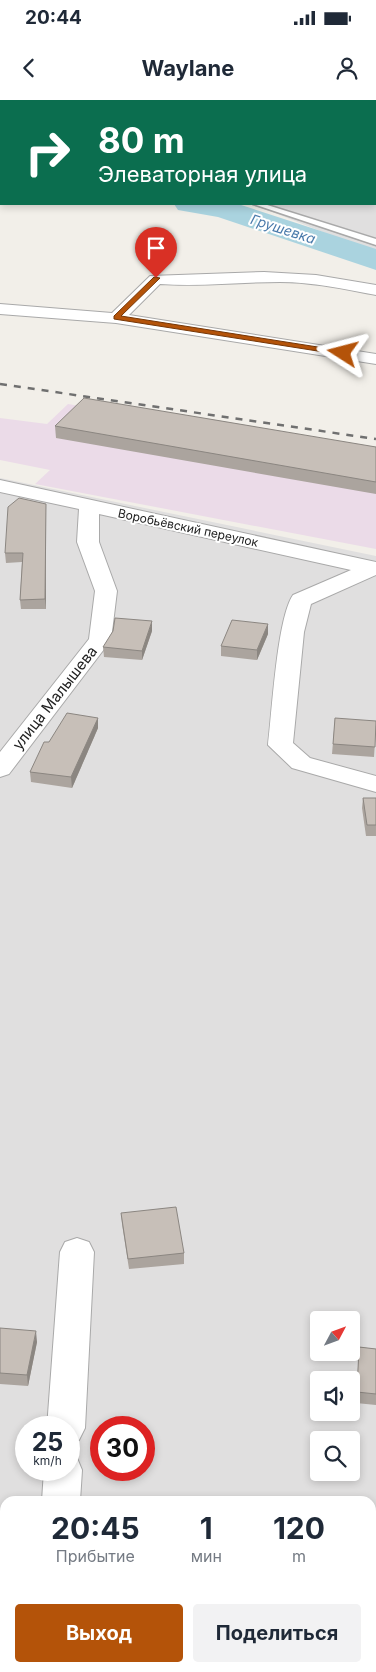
<!DOCTYPE html>
<html lang="ru">
<head>
<meta charset="utf-8">
<style>
  body { margin:0; font-family:Inter,sans-serif; background:#f2f2f3; color:#1f2937; height:100vh; display:flex; flex-direction:column; font-size:19px; white-space:nowrap }
  * { box-sizing:border-box; margin:0 }
  p { font-size:16px; color:#747a83 }
  .icon { flex:none; width:28px; height:28px; fill:none; stroke:currentColor; stroke-width:2; stroke-linecap:round; stroke-linejoin:round }
  .map { position:relative; flex:1; overflow:hidden }
  .drawer { position:absolute; left:0px; top:1396px; width:376px; height:176px; display:flex; flex-direction:column; background:#fff; border-radius:15px 15px 0 0; box-shadow:0 2px 8px #0003 }
  .drawer>* { flex:none }
  .top-card { position:absolute; left:0px; top:0px; width:376px; height:105px; box-shadow:0 2px 8px #0003; background:#0b6e4f; color:#fff; overflow:hidden }
  .needle { width:32px; rotate:49deg }
  .controls { position:absolute; left:310px; top:1211px; display:grid; gap:10px }
  .controls a { display:grid; place-items:center; width:50px; height:50px; border-radius:5px; background:#fff; box-shadow:0 2px 8px #0003; font-size:25px }
  .speed { position:absolute; left:15px; top:1316px; display:flex; gap:10px; font-size:25px; font-weight:700; text-align:center }
  .speed>* { display:grid; place-content:center; width:65px; height:65px; border-radius:50%; background:#fff; box-shadow:0 2px 8px #0003; line-height:1 }
  .speed small { font-size:12px; font-weight:400 }
  .speed .limit { border:8px solid #d22; background:#fff; color:#111 }
  .pin { position:absolute; display:grid; place-items:center; width:42px; height:42px; color:#fff; margin:-51px -21px; border-radius:50% 50% 50% 0; rotate:-45deg; box-shadow:0 0 5px #0007 }
  .pin .icon { rotate:45deg }
  .me { position:absolute; width:55px; margin:-28px; rotate:279deg; stroke-linejoin:round; filter:drop-shadow(0 0 4px #0008) }
  .turn { display:flex; align-items:center; gap:18px; height:105px; padding:0 15px; font-size:22px }
  .turn .icon { width:65px; height:65px; stroke-width:2.5 }
  .turn b { display:block; font-size:35px; line-height:42px }
  .eta { display:flex; justify-content:space-evenly; align-items:center; height:85px; text-align:center }
  .eta b { font-size:30px; font-weight:700; line-height:35px }
  .cta { display:flex; gap:10px; margin-top:auto; padding:10px 15px }
  .cta a { flex:1; height:58px; border-radius:5px; background:#b45309; color:#fff; font-size:20px; font-weight:700; line-height:58px; text-align:center }
  .cta a+a { background:#f2f2f3; color:#1f2937 }
  .status { display:flex; justify-content:space-between; align-items:center; height:35px; padding:0 25px; background:#fff; direction:ltr }
  .status svg { height:14px; fill:currentColor }
  header { display:flex; justify-content:space-between; align-items:center; height:65px; padding:0 15px; background:#fff; font-size:22px; font-weight:700 }
  .map>svg:first-child { display:block }
  .residential { fill:#e0dfdf; fill-rule:evenodd }
  .industrial { fill:#ebdbe8 }
  .lines { fill:none; stroke-linecap:round; stroke-linejoin:round }
  .river { fill:#aad3df; fill-rule:evenodd }
  .service-casing { stroke:#a9a9a9; stroke-width:3 }
  .minor-casing { stroke:#a9a9a9; stroke-width:2 }
  .service { fill:#fff; fill-rule:evenodd }
  .minor { fill:#fff; fill-rule:evenodd }
  .rail { stroke:#707070; stroke-width:2.5; stroke-dasharray:7 7; stroke-linecap:butt }
  .wall { fill:#aba49e }
  .shaded-wall { fill:#8b8681 }
  .building { fill:#c7bfb8; stroke:#8b8681 }
  .route { fill:#b45309; stroke:#753606 }
  .labels { text-anchor:middle; stroke-width:4; stroke-linejoin:round; paint-order:stroke }
  .far-street-label { font-size:12px; fill:#222; stroke:#fff }
  .far-water-label { font-size:14px; font-style:italic; fill:#4a7aab; stroke:#fff }
  .street-label { font-size:15px; fill:#222; stroke:#fff }
</style>
</head>
<body>
<div class="status"><b>20:44</b><svg viewBox="0 0 49 12"><path d="M0 12V9h3v3zM5 12V6h3v6zM10 12V3h3v9zM15 12V0h3v12zM26 1h20v11H26zM47 4h2v5h-2z"/></svg></div>
<header><svg class="icon" aria-label="back" viewBox="0 0 24 24"><path d="M15 5l-7 7 7 7"/></svg>Waylane<svg class="icon" aria-label="person" viewBox="0 0 24 24"><circle cx="12" cy="8" r="4"/><path d="M4 21q1-7 8-7t8 7"/></svg></header>
<div class="map">
<svg width="376" height="1572" viewBox="0 0 376 1572">
  <rect width="100%" height="100%" fill="#f2efe9"/>
  <!-- residential -->
  <g class="residential">
    <path d="M0,0H376V153L252,104H375V1H1V59Z"/>
    <path d="M0,378L376,456V1572H0ZM319,1220H351V1252H319ZM319,1280H351V1312H319ZM26,1328H69V1370H26ZM101,1328H144V1370H101ZM319,1340H351V1372H319ZM5,1401H371V1568H5Z"/>
  </g>
  <!-- industrial -->
  <path class="industrial" d="M68,304L376,356V449L35,384L50,370L0,360V318L47,324Z"/>
  <g class="lines">
    <!-- river -->
    <g class="river">
      <rect x="0" y="85" width="1" height="18"/>
      <path d="M174,104H238L376,149V170L218,117L178,110Z"/>
    </g>
    <defs>
      <g id="service">
        <rect x="24" y="0" width="7" height="1"/>
        <rect x="0" y="3" width="1" height="4"/>
        <rect x="0" y="79" width="1" height="4"/>
        <path d="M253,104H264L376,139V145Z"/>
      </g>
      <g id="minor">
        <path d="M21,0H71L70,1Z"/>
        <rect x="375" y="76" width="1" height="8"/>
        <path d="M264,172L316,175L376,185V195C344,189 312,182 280,182C240,182 200,187 160,184L129,215L376,254V264L116,223L0,214V204L112,213L150,176Z"/>
        <path d="M0,380L376,462V475L311,504L304,532L293,643L310,658L376,676V692L292,668L268,645C272,613 277,518 293,495L351,470L99,414V442L117,491L111,540L9,674L0,677V652L89,539L95,491L77,442L79,409L0,392Z"/>
        <path d="M77,1138L89,1142L94,1152L85,1328L79,1340L69,1343V1328H47L60,1152L65,1142Z"/>
        <path d="M69,1355L77,1358L82,1370L80,1401H42L44,1370H69Z"/>
        <path d="M29,1568H71L70,1572H28Z"/>
      </g>
    </defs>
    <!-- service casing -->
    <use href="#service" class="service-casing"/>
    <!-- minor casing -->
    <use href="#minor" class="minor-casing"/>
    <!-- service -->
    <use href="#service" class="service"/>
    <!-- minor -->
    <use href="#minor" class="minor"/>
    <!-- rail -->
    <path class="rail" d="M0,284L376,339"/>
  </g>
  <!-- wall -->
  <g class="wall">
    <path d="M55,326L376,347V394L56,338Z"/>
    <path d="M46,404V509H21L20,500L22,462L6,463L5,453Z"/>
    <path d="M268,524V534L257,560L221,556V546Z"/>
    <path d="M152,531L142,560L104,557L103,547Z"/>
    <path d="M98,618V628L72,688L31,682L30,672L49,642Z"/>
    <path d="M335,618L376,626L374,657L332,654Z"/>
    <path d="M363,698H376V736H366L362,708Z"/>
    <path d="M121,1113L184,1153V1164L129,1169L122,1124Z"/>
    <path d="M0,1228L37,1242L28,1286L0,1284Z"/>
    <path d="M359,1247L376,1249V1305L356,1303Z"/>
  </g>
  <!-- shaded-wall -->
  <g class="shaded-wall">
    <path d="M46,404V509L45,499Z"/>
    <path d="M152,521V531L142,560V551Z"/>
    <path d="M268,524V534L257,560V550Z"/>
    <path d="M98,618V628L72,688L71,677Z"/>
    <path d="M36,1231L37,1242L28,1286L27,1275Z"/>
  </g>
  <!-- building -->
  <g class="building">
    <path d="M50,0H376V21H375V1H50Z"/>
    <path d="M375,45L376,46V70H375Z"/>
    <path d="M84,298L376,347V382L55,326Z"/>
    <path d="M19,398L46,404L45,499L20,500L23,453H5L8,407Z"/>
    <path d="M115,518L152,521L142,551L103,547L113,531Z"/>
    <path d="M232,520L268,524L257,550L221,546Z"/>
    <path d="M67,613L98,618L71,677L30,672L44,642H49Z"/>
    <path d="M335,618L376,621L375,647L333,644Z"/>
    <path d="M363,698H376V725H367Z"/>
    <path d="M176,1107L184,1153L128,1159L121,1113Z"/>
    <path d="M0,1228L36,1231L27,1275L0,1273Z"/>
    <path d="M359,1247L376,1249V1294L357,1292Z"/>
    <path d="M142,1568H204V1572H141Z"/>
  </g>
  <!-- route -->
  <path class="route" d="M154,177L160,178L121,216L343,251L347,253L343,255L114,219V216Z"/>
  <g class="labels">
    <!-- far-street labels -->
    <g class="far-street-label">
      <text transform="translate(188 428) rotate(12)" y="4">Воробьёвский переулок</text>
    </g>
    <!-- far-water labels -->
    <g class="far-water-label">
      <text transform="translate(283 129) rotate(18)" y="5">Грушевка</text>
    </g>
    <!-- street labels -->
    <g class="street-label">
      <text transform="translate(55 598) rotate(-52)" y="5">улица Малышева</text>
    </g>
  </g>
</svg>
<div class="controls">
<a><svg class="needle" viewBox="-14 -14 28 28"><path d="M0-13l5 13h-10z" fill="#e53935"/><path d="M0 13l5-13h-10z" fill="#747a83"/></svg></a>
<a><svg class="icon" aria-label="sound" viewBox="0 0 24 24"><path d="M4 9h4l5-4v14l-5-4H4zM17 9q2 3 0 6"/></svg></a>
<a><svg class="icon" aria-label="search" viewBox="0 0 24 24"><circle cx="10" cy="10" r="6"/><path d="M15 15l6 6"/></svg></a>
</div>
<div class="speed"><div>25<small>km/h</small></div><div class="limit">30</div></div>
<div class="pin" style="left:156px;top:178px;background:#d93025"><svg class="icon" aria-label="arrive" viewBox="0 0 24 24"><path d="M6 21V4h12l-3 4 3 4H6"/></svg></div>
<svg class="me" style="left:343px;top:253px" viewBox="-20 -20 40 40"><path d="M0-17L14 15 0 8-14 15z" fill="#b45309" stroke="#fff" stroke-width="4"/></svg>
<div class="top-card">
<div class="turn"><svg class="icon" aria-label="right" viewBox="0 0 24 24"><path d="M7 20v-9h11M14 6l5 5-5 5"/></svg><div><b>80 m</b>Элеваторная улица</div></div>
</div>
<section class="drawer">
<div class="eta">
<div><b>20:45</b><p>Прибытие</p></div>
<div><b>1</b><p>мин</p></div>
<div><b>120</b><p>m</p></div>
</div>
<div class="cta"><a>Выход</a><a>Поделиться</a></div>
</section>
</div>
</body>
</html>
